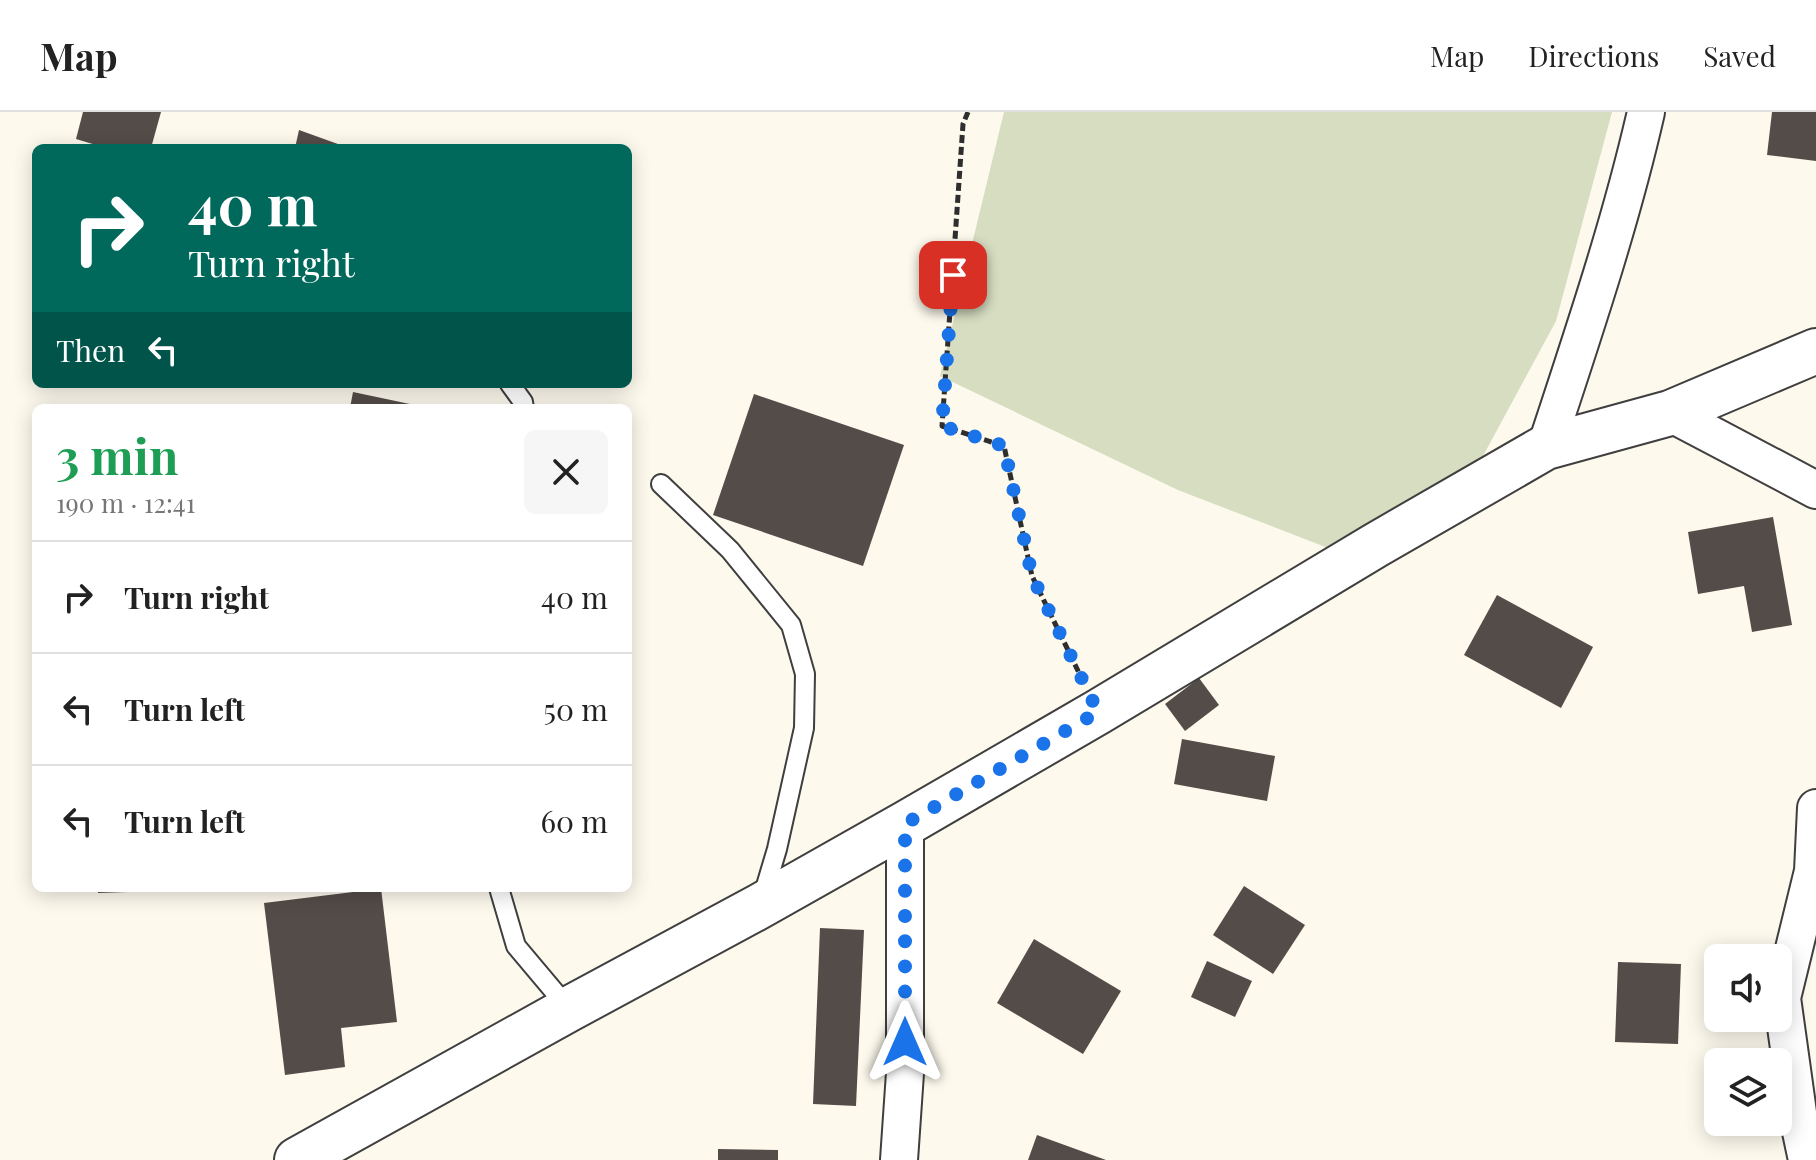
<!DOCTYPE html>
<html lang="en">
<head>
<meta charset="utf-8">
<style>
  body { margin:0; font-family:"Playfair Display",serif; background:#f6f6f6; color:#222; height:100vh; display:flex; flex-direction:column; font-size:30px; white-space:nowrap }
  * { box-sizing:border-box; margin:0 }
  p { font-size:26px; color:#767676 }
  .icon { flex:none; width:44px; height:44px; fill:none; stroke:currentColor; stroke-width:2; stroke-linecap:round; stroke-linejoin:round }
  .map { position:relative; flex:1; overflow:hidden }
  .drawer { position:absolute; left:32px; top:292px; width:600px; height:488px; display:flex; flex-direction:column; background:#fff; border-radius:12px; box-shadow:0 4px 20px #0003 }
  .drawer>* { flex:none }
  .hud { position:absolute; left:32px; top:32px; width:600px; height:244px; border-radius:12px; box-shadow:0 4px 20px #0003; background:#00695c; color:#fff; overflow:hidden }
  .fabs { position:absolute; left:1704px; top:832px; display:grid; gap:16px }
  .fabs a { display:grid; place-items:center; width:88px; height:88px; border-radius:12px; background:#fff; box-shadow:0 4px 20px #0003; font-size:40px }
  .pin { position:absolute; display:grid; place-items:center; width:68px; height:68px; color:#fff; margin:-34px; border-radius:16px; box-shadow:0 4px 12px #0006 }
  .me { position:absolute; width:88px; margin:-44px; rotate:0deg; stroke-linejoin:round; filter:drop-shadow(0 0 6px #0008) }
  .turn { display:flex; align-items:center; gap:28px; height:168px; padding:0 24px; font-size:36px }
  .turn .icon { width:104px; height:104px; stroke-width:2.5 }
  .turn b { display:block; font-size:56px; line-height:68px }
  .then { display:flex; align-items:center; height:76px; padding:0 24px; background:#0003; gap:16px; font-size:30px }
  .round { display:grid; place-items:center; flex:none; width:84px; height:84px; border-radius:12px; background:#f6f6f6 }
  .headline { display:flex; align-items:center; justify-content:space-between; height:136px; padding:0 24px }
  h1 { font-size:48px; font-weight:700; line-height:60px; color:#1e9e55 }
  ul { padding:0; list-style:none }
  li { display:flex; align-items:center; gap:24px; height:112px; padding:0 24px; border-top:2px solid #e0e0e0 }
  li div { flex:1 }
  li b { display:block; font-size:30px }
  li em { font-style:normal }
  header { display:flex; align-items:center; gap:48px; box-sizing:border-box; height:112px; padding:0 40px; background:#fff; border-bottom:2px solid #e0e0e0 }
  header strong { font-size:38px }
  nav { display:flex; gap:44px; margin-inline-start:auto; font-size:28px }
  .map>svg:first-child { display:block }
  .cemetery { fill:#d6ddc0 }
  .building { fill:#544c49 }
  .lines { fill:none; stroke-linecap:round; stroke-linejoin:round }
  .service-casing { stroke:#3f3f3f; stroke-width:22 }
  .minor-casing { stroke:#3f3f3f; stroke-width:40 }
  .tertiary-casing { stroke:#3f3f3f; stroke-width:48 }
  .path { stroke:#2e2e2e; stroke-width:5; stroke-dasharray:8 4; stroke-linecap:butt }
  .service { stroke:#fff; stroke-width:18 }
  .minor { stroke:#fff; stroke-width:36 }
  .tertiary { stroke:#fff; stroke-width:44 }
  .route { stroke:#1a73e8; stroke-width:14; stroke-dasharray:0 25.2 }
</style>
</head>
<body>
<header>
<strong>Map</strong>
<nav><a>Map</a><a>Directions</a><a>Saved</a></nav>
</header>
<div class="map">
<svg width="1816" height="1048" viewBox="0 0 1816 1048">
  <rect width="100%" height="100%" fill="#fdf9ed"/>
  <!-- cemetery -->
  <path class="cemetery" d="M1004,0H1612L1556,209L1470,368L1328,436L1178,378L940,264Z"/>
  <!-- building -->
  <g class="building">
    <path d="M83,0H161L151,36H106L76,27Z"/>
    <path d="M1772,0H1816V49L1767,43Z"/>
    <path d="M299,18L349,36H295Z"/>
    <path d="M353,280L424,295V296H350Z"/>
    <path d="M754,282L904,333L863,454L713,403Z"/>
    <path d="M1773,405L1792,513L1752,520L1744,474L1698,482L1688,420Z"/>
    <path d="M1497,483L1593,535L1561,596L1464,543Z"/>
    <path d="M1199,566L1219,593L1185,619L1165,592Z"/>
    <path d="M1182,627L1275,644L1267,689L1174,672Z"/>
    <path d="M1244,774L1305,813L1273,862L1213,823Z"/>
    <path d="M98,776H127V780L98,781Z"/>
    <path d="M353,776H381L397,910L341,916L345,955L285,963L264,791L353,780Z"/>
    <path d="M820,816L864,818L856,994L813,992Z"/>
    <path d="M1034,827L1121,879L1083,942L997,891Z"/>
    <path d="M1207,849L1252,869L1235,905L1191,885Z"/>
    <path d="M1618,850L1681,852L1678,932L1615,930Z"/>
    <path d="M1037,1023L1106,1048H1028Z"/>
    <path d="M718,1037L778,1038V1048H718Z"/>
  </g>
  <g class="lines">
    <defs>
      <g id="service">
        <path d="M510,272L523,290L524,296"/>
        <path d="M661,372L730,438L791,513L805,562L804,616L777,737L763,784"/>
        <path d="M499,776L516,834L569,897"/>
      </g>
      <g id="minor">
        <path d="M1670,301L1816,378"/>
        <path d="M1546,335C1582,225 1620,114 1646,0"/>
        <path d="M899,1048L905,961V712"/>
        <path d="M1807,1048L1800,1015L1782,886L1813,759L1816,696"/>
      </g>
      <path id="tertiary" d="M297,1048L569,897L760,794L905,712L1098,600L1376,433L1546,335L1670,301L1816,239"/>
    </defs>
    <!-- service casing -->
    <use href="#service" class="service-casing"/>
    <!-- minor casing -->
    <use href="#minor" class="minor-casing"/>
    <!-- tertiary casing -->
    <use href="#tertiary" class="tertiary-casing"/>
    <!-- path -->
    <path class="path" d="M968,0L963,12L942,314L1004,334L1032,464L1082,567"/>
    <!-- service -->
    <use href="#service" class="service"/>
    <!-- minor -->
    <use href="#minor" class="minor"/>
    <!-- tertiary -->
    <use href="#tertiary" class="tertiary"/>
  </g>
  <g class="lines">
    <!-- route -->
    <path class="route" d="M905,930V712L1098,600L1032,464L1004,334L942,314L953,163"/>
  </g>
</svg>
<div class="fabs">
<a><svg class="icon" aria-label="sound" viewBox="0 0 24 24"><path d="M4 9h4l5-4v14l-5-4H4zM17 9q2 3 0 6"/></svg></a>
<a><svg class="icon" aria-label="layers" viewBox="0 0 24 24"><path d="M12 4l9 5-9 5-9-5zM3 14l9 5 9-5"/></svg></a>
</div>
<div class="pin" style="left:953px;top:163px;background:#d93025"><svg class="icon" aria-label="arrive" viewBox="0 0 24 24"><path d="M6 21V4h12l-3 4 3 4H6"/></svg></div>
<svg class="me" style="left:905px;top:930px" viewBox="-20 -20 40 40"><path d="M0-17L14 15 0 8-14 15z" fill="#1a73e8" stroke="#fff" stroke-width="4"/></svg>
<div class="hud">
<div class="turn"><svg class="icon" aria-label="right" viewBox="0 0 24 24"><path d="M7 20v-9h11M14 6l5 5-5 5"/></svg><div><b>40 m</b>Turn right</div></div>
<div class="then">Then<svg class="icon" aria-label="left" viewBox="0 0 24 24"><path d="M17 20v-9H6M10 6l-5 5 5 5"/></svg></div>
</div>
<section class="drawer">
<div class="headline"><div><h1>3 min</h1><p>190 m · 12:41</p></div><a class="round"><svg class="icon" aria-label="close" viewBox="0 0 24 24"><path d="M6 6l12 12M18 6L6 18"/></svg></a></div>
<ul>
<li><svg class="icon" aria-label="right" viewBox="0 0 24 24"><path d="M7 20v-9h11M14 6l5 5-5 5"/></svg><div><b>Turn right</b></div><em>40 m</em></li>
<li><svg class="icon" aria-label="left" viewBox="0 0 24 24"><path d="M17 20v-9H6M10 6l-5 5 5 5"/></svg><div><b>Turn left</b></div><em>50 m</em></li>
<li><svg class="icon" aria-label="left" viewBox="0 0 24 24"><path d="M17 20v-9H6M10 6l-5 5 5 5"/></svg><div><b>Turn left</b></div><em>60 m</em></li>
</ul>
</section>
</div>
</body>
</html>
